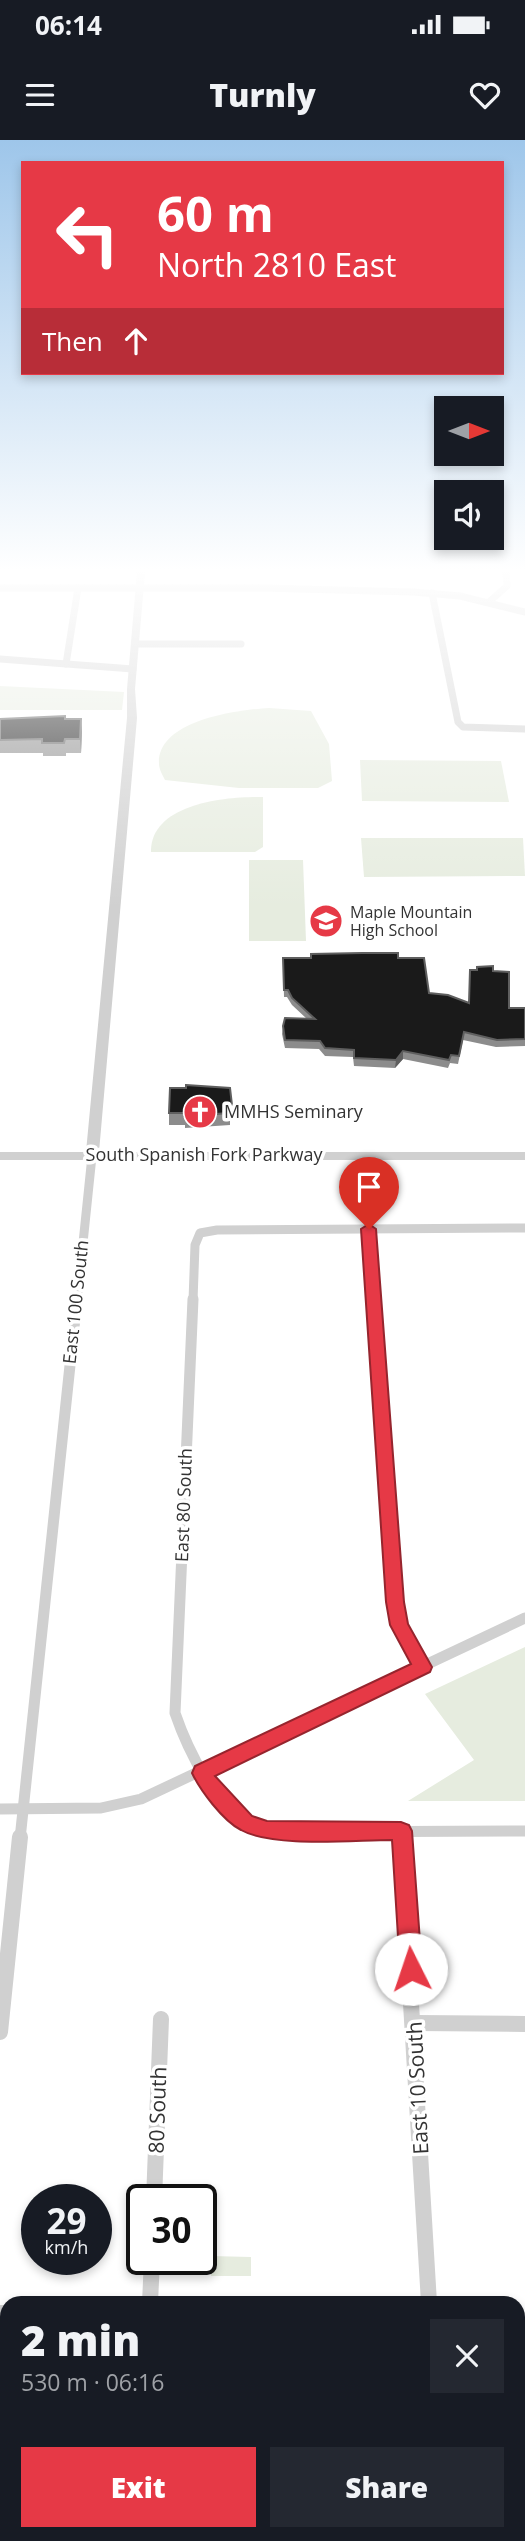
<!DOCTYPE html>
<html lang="en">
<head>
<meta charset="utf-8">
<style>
  body { margin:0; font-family:"Open Sans",sans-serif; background:#242831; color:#f1f3f6; height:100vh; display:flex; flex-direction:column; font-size:26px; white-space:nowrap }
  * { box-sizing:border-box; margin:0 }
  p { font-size:23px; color:#9ea1a6 }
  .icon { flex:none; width:38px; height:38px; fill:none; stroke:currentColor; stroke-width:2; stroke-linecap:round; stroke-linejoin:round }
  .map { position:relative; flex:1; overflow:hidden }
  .sheet { position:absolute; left:0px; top:2156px; width:525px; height:245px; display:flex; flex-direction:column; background:#171b24; border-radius:21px 21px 0 0; box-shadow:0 4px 10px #0003 }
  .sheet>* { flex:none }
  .hud { position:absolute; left:21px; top:21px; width:483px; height:214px; border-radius:0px; box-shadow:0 4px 10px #0003; background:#e63946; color:#fff; overflow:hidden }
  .needle { width:46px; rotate:90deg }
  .fabs { position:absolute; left:434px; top:256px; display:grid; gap:14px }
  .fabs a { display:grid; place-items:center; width:70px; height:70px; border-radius:0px; background:#171b24; box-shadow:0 4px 10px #0003; font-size:35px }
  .speed { position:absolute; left:21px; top:2044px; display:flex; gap:14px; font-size:35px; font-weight:700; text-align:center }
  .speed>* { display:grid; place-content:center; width:91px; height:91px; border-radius:50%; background:#171b24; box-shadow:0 4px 10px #0003; line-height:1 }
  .speed small { font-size:18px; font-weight:400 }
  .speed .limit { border:4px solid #111; border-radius:10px; background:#fff; color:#111 }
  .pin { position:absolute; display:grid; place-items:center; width:60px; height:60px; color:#fff; margin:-72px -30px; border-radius:50% 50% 50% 0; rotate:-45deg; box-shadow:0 0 7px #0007 }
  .pin .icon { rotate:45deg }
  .me { position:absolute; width:77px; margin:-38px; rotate:356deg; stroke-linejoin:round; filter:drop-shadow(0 0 5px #0008) }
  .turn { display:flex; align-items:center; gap:24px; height:147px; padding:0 21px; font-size:32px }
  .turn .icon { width:91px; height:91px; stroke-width:2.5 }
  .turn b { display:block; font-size:49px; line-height:60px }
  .then { display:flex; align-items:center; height:66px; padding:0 21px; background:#0003; gap:14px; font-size:26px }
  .round { display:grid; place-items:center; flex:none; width:74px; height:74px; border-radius:0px; background:#242831 }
  .overview { display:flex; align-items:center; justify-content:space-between; height:119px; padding:0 21px }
  h1 { font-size:42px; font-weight:800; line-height:52px }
  .cta { display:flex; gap:14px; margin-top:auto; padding:14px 21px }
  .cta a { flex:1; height:80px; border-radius:0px; background:#e63946; color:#fff; font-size:28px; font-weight:800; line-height:80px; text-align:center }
  .cta a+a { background:#242831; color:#f1f3f6 }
  .status { display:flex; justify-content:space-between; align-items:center; height:49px; padding:0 35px; background:#171b24; direction:ltr }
  .status svg { height:19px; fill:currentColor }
  header { display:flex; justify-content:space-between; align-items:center; height:91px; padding:0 21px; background:#171b24; font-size:32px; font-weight:800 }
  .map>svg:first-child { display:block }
  .green { fill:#e6ecdf }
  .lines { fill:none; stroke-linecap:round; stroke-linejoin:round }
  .minor-far3 { stroke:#d0d0d0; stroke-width:7 }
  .minor-far2 { stroke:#d0d0d0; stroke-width:9 }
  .minor-far1 { stroke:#d0d0d0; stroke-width:11 }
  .minor { stroke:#d0d0d0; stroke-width:16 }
  .tertiary { fill:#d0d0d0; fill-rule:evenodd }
  .wall { fill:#8c8c8c }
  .shaded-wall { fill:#5f5f5f }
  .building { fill:#1a1a1a; stroke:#5f5f5f; stroke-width:2 }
  .route { fill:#e63946; stroke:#96252e; stroke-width:2 }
  .labels { text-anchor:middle; stroke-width:7; stroke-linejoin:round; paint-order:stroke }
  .far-poi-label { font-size:16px; fill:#333; stroke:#fff; text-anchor:start }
  .poi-label { font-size:18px; fill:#333; stroke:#fff; text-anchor:start }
  .street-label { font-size:18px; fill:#333; stroke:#fff }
  .near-street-label { font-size:21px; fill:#333; stroke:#fff }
</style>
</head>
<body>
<div class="status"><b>06:14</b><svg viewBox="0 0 49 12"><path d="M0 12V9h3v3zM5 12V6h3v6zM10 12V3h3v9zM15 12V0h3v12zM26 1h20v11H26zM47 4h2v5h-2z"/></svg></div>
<header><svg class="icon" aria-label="menu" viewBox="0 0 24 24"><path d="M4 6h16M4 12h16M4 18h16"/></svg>Turnly<svg class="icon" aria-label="heart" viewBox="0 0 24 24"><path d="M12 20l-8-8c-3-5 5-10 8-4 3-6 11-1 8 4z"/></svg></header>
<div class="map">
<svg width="525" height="2401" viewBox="0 0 525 2401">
  <rect width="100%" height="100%" fill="#fff"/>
  <!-- green -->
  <g class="green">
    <path d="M0,546L124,552L122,570H0Z"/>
    <path d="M269,568L311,571L329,604L332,641L318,648H239L165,640C163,636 159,629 159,624C157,580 238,570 269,568Z"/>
    <path d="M360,620L501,621L509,662L362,661Z"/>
    <path d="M263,657V707L255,712H151C150,663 228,656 263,657Z"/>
    <path d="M361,698H523L525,736L364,737Z"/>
    <path d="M249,720H303L306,801H249Z"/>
    <path d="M525,1507V1661H408L474,1620L425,1554Z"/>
    <path d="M211,2116L251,2117V2136H211Z"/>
  </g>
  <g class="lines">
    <!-- minor-far3 -->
    <g class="minor-far3">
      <path d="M0,448H263L413,452L460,456L525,472"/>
      <path d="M432,453L458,582L463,587L525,589"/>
      <path d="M489,462L507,446L506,432"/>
      <path d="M136,504H241"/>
      <path d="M0,519L133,529"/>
      <path d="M66,524L78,448"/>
    </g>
    <!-- minor-far2 -->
    <g class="minor-far2">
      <path d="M369,1089L374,1161"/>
      <path d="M77,1161L92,1016"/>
      <path d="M193,1161L195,1105L200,1093L217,1090L525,1088"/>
    </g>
    <!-- minor-far1 -->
    <g class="minor-far1">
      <path d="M193,1159L175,1573C187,1608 216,1669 251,1686C264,1692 280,1691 294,1692L525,1691"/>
      <path d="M374,1159L395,1462L399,1485L423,1527"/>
      <path d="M0,1669L101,1668L141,1659L525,1478"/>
      <path d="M401,1691V1699"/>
      <path d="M20,1699L77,1159"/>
    </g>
    <!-- minor -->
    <g class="minor">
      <path d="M401,1697L429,2163"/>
      <path d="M415,1883L525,1884"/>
      <path d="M0,1892L20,1697"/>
      <path d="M154,2060L161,1879"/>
      <path d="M150,2163L152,2119"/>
      <path d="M0,2173H7"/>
      <path d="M140,2394V2401"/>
      <path d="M444,2394V2401"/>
    </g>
    <!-- tertiary -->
    <path class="tertiary" d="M137,432H145L135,549L137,578L99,1012H525V1020H0V1012H86L127,578V549Z"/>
  </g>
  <!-- wall -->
  <g class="wall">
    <path d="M65,576L66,579H81L82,592L81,613H66V616H43V613H0V579Z"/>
    <path d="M283,818H398L429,853L469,863L493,831L509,868H525V906L496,907L463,900L458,924L450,923L448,928L403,919L395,928L354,926L353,917L325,916L319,909L285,908L282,894L283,886L307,879L292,865L287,857H284Z"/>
    <path d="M232,965L233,977H230V985L185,988V985H169V973Z"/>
  </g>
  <!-- shaded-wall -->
  <g class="shaded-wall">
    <path d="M81,579L82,592L81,613L80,599Z"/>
    <path d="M403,911V919L395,928L396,920Z"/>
  </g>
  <!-- building -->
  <g class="building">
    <path d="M65,576V579H81L80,599H65L64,603H42V599L0,600V579Z"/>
    <path d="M362,813H398V818H424L429,853L448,855L469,863L470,830H477V827L493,826V831L509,832V868H525V899L497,900L464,892L459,916L451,915L449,920L403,911L396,920L354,918V910L325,908L320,901L285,900L283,886L285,878L315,879L292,858L288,850H284L283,818H311V814Z"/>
    <path d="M186,945L230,948L232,965H230V973L184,976V973H169L170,948H186Z"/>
  </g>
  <!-- sky -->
  <linearGradient id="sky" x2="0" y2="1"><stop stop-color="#9ec6ea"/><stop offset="0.56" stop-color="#fff"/><stop offset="1" stop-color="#fff" stop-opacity="0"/></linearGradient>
  <rect width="525" height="768" fill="url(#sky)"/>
  <!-- route -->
  <path class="route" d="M369,1084L376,1089L404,1462L408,1484L432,1527L430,1532L215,1636L252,1676L267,1681L401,1682L409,1685L412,1691L422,1829L418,1836L411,1839L403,1836L400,1829L392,1700C353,1700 273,1708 241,1690C223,1681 200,1650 192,1633L195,1626L411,1524L390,1485L386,1462L361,1089Z"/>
  <!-- icons -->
  <defs>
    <symbol id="school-disc" viewBox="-11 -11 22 22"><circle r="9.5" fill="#e63946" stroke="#fff"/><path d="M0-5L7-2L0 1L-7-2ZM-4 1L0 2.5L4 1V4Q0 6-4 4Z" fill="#fff"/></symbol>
    <symbol id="church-disc" viewBox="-11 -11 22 22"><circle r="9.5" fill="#e63946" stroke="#fff"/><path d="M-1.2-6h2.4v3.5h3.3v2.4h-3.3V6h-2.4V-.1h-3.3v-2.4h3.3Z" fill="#fff"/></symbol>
  </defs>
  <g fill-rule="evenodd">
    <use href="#school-disc" x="307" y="762" width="38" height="38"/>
    <use href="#church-disc" x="181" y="953" width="38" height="38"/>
  </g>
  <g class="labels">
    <!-- far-poi labels -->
    <g class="far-poi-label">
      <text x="350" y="778">Maple Mountain<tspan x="350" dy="18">High School</tspan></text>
    </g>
    <!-- poi labels -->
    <g class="poi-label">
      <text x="224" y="978">MMHS Seminary</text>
    </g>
    <!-- street labels -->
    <g class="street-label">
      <text x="204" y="1021">South Spanish Fork Parkway</text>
      <text transform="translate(76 1162) rotate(-84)" y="6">East 100 South</text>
      <text transform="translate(184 1365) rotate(-88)" y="6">East 80 South</text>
    </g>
    <!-- near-street labels -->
    <g class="near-street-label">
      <text transform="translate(418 1948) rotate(-93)" y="7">East 10 South</text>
      <text transform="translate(158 1970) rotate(-88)" y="7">80 South</text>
    </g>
  </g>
</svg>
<div class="fabs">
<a><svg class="needle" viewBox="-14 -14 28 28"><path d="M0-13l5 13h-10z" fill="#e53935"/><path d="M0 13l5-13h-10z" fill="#9ea1a6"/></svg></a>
<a><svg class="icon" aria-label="sound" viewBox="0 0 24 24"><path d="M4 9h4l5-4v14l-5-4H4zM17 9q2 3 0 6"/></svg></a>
</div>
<div class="speed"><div>29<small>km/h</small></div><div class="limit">30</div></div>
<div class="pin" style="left:369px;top:1089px;background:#d93025"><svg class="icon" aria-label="arrive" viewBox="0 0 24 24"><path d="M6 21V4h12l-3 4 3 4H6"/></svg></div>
<svg class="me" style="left:411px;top:1829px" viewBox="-20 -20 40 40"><circle r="19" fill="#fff"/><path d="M0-13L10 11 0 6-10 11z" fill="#e63946"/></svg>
<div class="hud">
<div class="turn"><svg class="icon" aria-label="left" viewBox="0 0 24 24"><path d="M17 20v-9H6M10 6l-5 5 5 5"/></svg><div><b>60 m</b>North 2810 East</div></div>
<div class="then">Then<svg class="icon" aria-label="ahead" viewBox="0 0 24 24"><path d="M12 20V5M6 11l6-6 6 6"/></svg></div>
</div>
<section class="sheet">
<div class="overview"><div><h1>2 min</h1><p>530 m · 06:16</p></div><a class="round"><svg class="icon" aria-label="close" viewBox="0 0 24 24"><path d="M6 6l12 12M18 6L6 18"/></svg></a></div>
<div class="cta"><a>Exit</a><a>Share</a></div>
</section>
</div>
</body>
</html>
